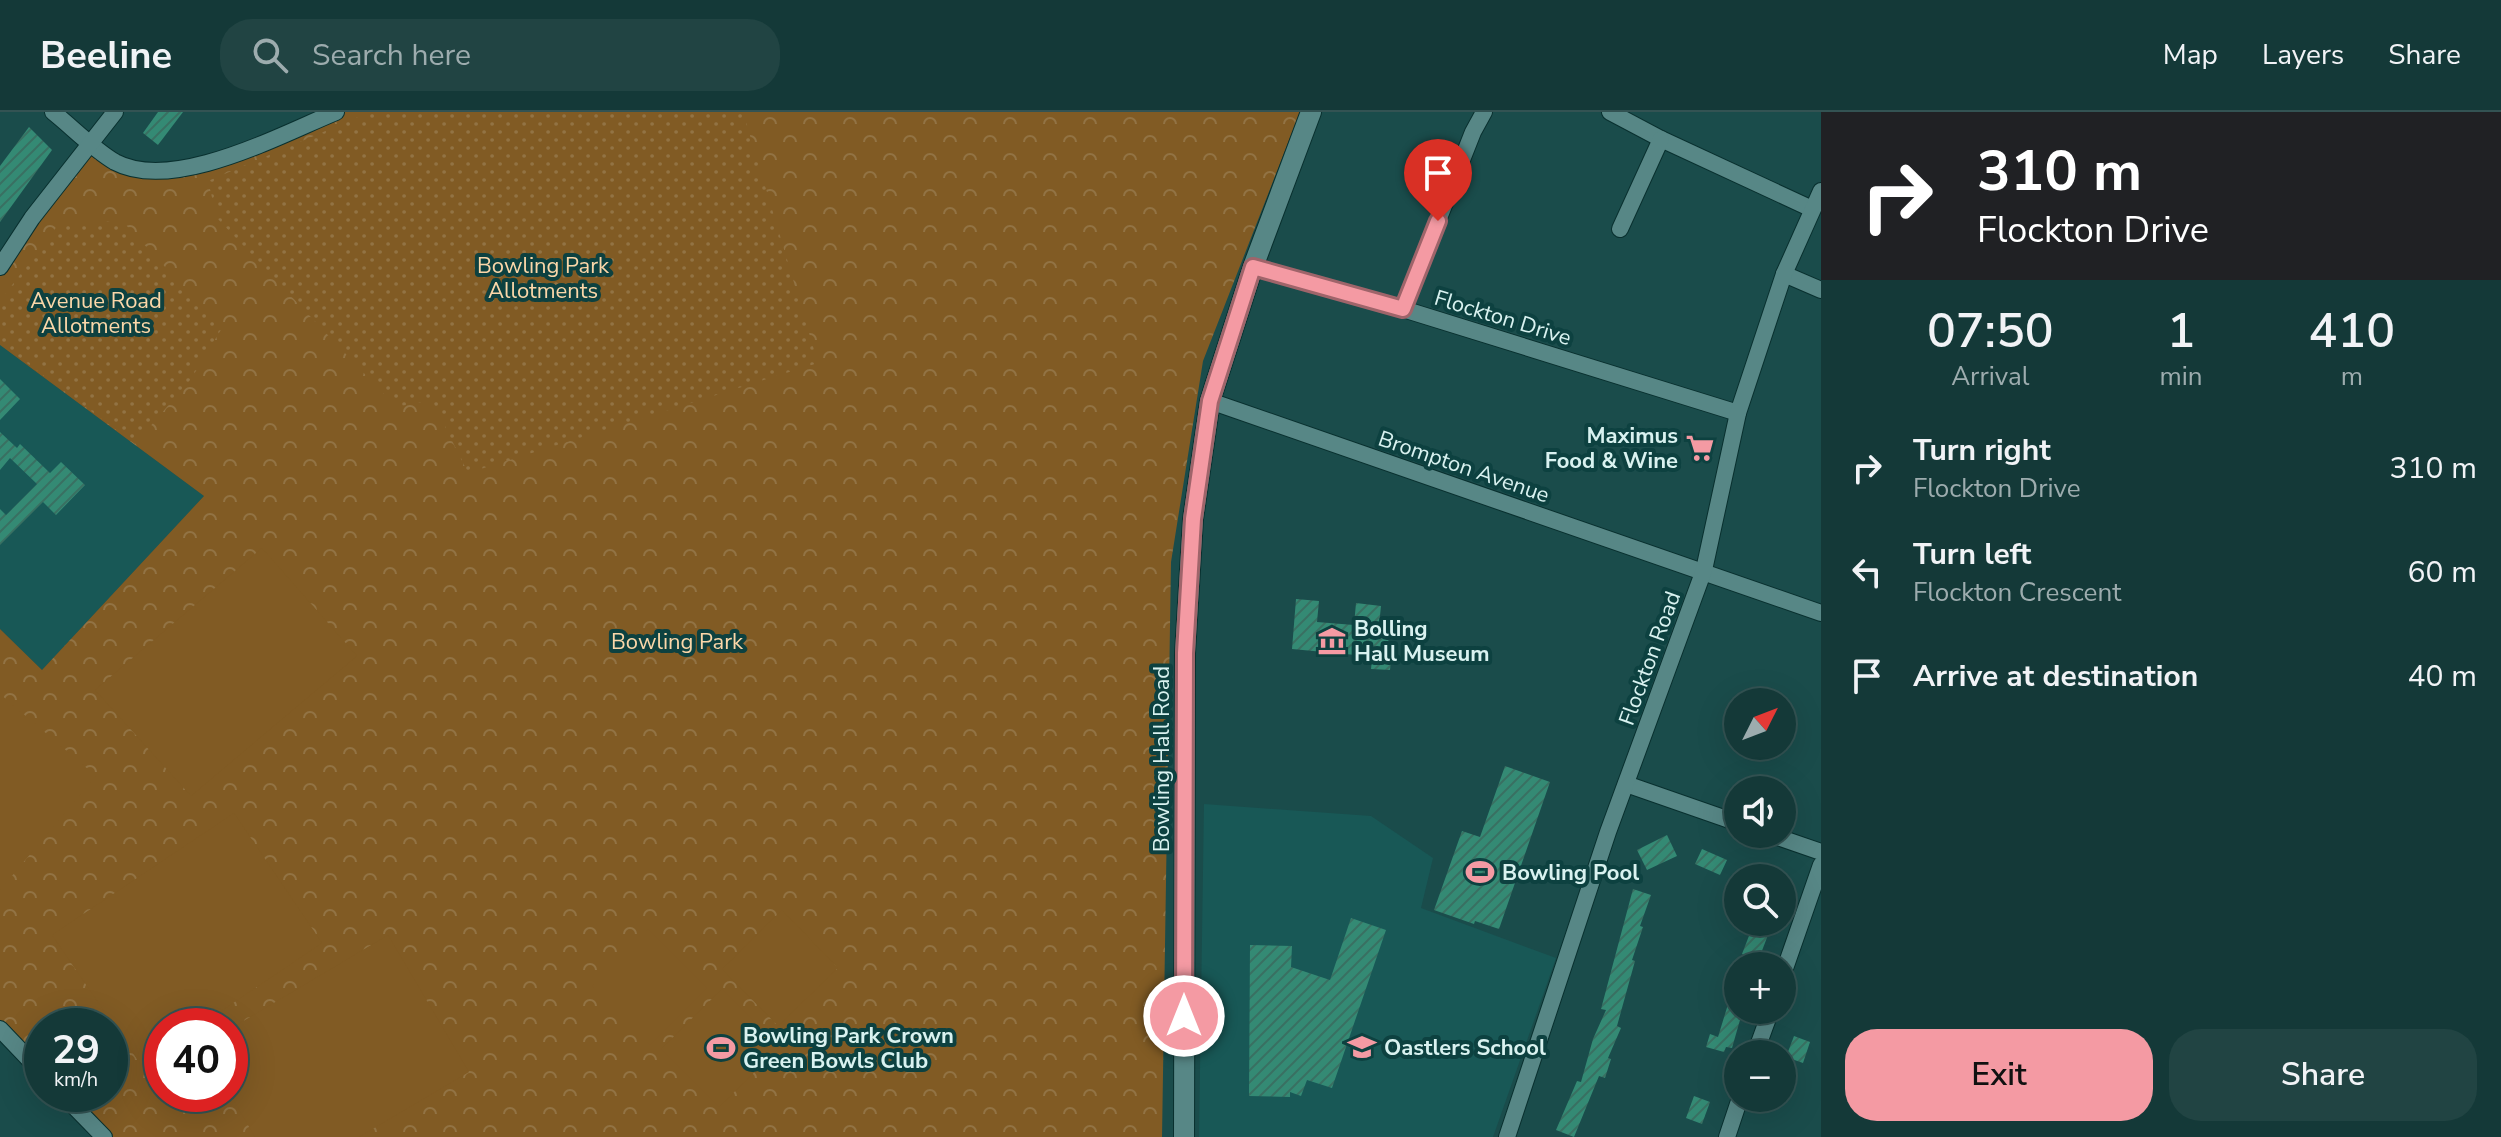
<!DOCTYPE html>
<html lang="en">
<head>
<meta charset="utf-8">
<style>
  body { margin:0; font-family:"Nunito Sans",sans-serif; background:#214443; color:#f1f3f6; height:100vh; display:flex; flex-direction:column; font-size:30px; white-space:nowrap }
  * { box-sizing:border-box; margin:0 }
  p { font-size:26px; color:#9dacae }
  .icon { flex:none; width:44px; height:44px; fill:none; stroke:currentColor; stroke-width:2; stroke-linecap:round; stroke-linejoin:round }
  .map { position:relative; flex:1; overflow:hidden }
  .side { display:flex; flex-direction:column; background:#143938; width:680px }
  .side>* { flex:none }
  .guide { background:#202124; color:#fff; overflow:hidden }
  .needle { width:52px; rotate:48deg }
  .buttons { position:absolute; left:1724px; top:576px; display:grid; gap:16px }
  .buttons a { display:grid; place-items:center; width:72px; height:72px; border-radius:50%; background:#143938; box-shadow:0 8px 32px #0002,0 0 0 2px #335353; font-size:40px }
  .speed { position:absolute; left:24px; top:896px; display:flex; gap:16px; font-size:40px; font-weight:700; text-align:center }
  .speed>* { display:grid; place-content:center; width:104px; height:104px; border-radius:50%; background:#143938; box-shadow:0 8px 32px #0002,0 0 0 2px #335353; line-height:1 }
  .speed small { font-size:20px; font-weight:400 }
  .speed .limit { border:12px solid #d22; background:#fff; color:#111 }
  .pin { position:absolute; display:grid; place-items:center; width:68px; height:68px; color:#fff; margin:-82px -34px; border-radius:50% 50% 50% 0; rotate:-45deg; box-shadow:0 0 8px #0007 }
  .pin .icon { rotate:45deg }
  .me { position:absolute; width:88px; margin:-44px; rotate:0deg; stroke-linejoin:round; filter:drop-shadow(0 0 6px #0008) }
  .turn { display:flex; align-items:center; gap:28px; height:168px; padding:0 24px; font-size:36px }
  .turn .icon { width:104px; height:104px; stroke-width:2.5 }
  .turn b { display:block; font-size:56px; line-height:68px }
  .eta { display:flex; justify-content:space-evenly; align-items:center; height:136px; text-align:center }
  .eta b { font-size:48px; font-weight:600; line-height:56px }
  .button { display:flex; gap:16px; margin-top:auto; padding:16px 24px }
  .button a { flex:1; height:92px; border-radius:32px; background:#f49aa3; color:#111; font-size:32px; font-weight:600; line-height:92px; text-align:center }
  .button a+a { background:#214443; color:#f1f3f6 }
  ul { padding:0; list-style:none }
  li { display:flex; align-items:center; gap:24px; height:104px; padding:0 24px }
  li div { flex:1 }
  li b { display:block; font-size:30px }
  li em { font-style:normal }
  header { display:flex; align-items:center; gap:48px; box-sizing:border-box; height:112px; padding:0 40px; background:#143938; border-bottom:2px solid #335353 }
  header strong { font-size:38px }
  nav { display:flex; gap:44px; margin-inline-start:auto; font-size:28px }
  .search { width:560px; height:72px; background:#214443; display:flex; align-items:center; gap:20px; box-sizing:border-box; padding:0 28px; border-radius:32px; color:#9dacae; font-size:30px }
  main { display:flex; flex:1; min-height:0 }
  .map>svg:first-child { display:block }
  .built { fill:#185856 }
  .forest { fill:url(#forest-crowns); fill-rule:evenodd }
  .garden { fill:url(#garden-dots) }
  .pitch { fill:#815b24 }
  .building { fill:url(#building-hatch) }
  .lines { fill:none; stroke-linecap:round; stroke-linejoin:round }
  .minor-casing { stroke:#09302f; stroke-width:18 }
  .tertiary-casing { stroke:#09302f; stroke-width:22 }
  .minor { stroke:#578786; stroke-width:16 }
  .tertiary { stroke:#578786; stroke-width:20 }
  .route-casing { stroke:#9f646a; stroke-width:20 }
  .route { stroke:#f49aa3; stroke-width:14 }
  .labels { text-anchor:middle; stroke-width:8; stroke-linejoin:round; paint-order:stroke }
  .park-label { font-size:22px; fill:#fbd7a9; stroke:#0d4140 }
  .street-label { font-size:22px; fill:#d9f2f0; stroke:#0d4140 }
  .poi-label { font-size:22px; font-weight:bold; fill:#d9f2f0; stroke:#0d4140; text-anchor:start }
</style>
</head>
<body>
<header>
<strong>Beeline</strong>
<div class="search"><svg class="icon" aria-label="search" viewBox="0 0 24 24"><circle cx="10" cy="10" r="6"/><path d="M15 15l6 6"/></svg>Search here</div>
<nav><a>Map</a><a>Layers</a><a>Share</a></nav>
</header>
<main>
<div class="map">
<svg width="1821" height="1025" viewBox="0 0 1821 1025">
  <defs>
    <pattern id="forest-crowns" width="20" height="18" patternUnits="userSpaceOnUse" patternTransform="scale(2)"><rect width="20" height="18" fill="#815b24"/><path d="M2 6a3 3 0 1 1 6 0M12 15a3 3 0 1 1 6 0" fill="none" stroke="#927344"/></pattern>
    <pattern id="garden-dots" width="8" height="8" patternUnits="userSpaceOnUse" patternTransform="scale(2)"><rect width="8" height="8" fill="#815b24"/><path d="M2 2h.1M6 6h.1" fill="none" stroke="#927344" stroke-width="1.8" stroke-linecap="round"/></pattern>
    <pattern id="building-hatch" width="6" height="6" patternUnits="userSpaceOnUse" patternTransform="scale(2)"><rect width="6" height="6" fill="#348a74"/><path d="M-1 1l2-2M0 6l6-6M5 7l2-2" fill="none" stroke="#397062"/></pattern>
  </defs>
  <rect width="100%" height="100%" fill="#1a4c4b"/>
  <!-- built -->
  <g class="built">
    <path d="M0,233L204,384L42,558L0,517Z"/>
    <path d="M1204,692L1371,704L1433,746L1421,796L1556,846L1493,1025H1199Z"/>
  </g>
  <!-- forest -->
  <path class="forest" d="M336,0H1300L1203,249L1171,450L1162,1025H104L62,982H110V914H42V961L0,917V517L42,558L204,384L0,233V155L90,31L117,51L198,56ZM162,914H230V982H162Z"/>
  <!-- garden -->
  <g class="garden">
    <path d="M370,0H743L818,251L468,361L432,288L396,295L217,106L208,69Z"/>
    <path d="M104,109L125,112L222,216L191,267L135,332L0,231V189L58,113Z"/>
  </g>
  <!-- pitch -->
  <g class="pitch">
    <path d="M262,436L357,544L191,684L95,578Z"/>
    <path d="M0,582L96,664L0,778Z"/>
    <path d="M234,701L322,831L199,914H162V939L141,953L52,823Z"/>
    <path d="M782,798L838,856L778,914L722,857Z"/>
    <path d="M648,817L707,876L650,933L592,874Z"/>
    <path d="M388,823L469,960L359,1025H255L230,982V917Z"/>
    <path d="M722,877L780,935L719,995L661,937Z"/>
  </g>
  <!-- building -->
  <g class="building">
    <path d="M158,0H183L158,33L143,21Z"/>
    <path d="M29,15L52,38L0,110V54Z"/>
    <path d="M0,267L20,287L0,308Z"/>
    <path d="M0,320L17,336L20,332L50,361L61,350L85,373L56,403L43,390L0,433V397L6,403L37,372L10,346L0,358Z"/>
    <path d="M1296,487L1319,489L1317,510L1354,513L1356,491L1381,494L1378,523L1389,524L1387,538L1392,539L1390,558L1371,557L1372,548H1360L1356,543L1292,537Z"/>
    <path d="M1505,654L1550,670L1499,817L1475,809L1474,812L1434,798L1462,719L1480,725Z"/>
    <path d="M1667,723L1677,744L1647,758L1637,738Z"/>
    <path d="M1702,737L1727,748L1720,763L1695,752Z"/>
    <path d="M1633,777L1651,783L1640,814L1643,815L1632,848L1635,849L1617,914L1621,916L1608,946L1611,947L1605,966L1599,964L1574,1025L1556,1018L1577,969L1581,970L1593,927L1606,898L1601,897Z"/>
    <path d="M1351,806L1386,818L1332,976L1307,968L1301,984L1290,980V985L1249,984L1250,833L1292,834L1291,855L1330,868Z"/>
    <path d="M1752,816L1768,823L1758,849L1742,842Z"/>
    <path d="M1736,852L1738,907L1740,908L1732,936L1726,935L1724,940L1706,935L1710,922L1718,925L1729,889L1724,887Z"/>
    <path d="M1794,924L1810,930L1803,951L1786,945Z"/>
    <path d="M1694,984L1710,990L1702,1012L1686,1006Z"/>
  </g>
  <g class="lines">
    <defs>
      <g id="minor">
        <path d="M53,0C73,16 93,37 115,50C173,81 280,23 336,0"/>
        <path d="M1610,0L1661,27L1812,97"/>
        <path d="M1620,117L1661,27"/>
        <path d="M0,155L32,106L115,0"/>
        <path d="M1253,155L1403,197L1738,301"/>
        <path d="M1784,162L1821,178"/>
        <path d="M1403,197L1473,20L1484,0"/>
        <path d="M1210,289L1821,501"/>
        <path d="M1626,672L1738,711"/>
        <path d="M1769,722L1821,740"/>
        <path d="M1782,865L1821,753"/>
        <path d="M0,917L42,961"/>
        <path d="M1755,942L1771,898"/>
        <path d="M62,982L104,1025"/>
        <path d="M1507,1025L1608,720L1704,458L1738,301L1784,162L1821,79"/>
        <path d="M1727,1025L1740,986"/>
      </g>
      <path id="tertiary" d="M1184,1025L1185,541L1193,407L1210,289L1253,155L1311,0"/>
    </defs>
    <!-- minor casing -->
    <use href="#minor" class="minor-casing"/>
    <!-- tertiary casing -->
    <use href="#tertiary" class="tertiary-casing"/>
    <!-- minor -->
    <use href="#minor" class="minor"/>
    <!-- tertiary -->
    <use href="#tertiary" class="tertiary"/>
  </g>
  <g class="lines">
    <defs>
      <path id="route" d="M1184,904L1185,541L1193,407L1210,289L1253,155L1403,197L1438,109"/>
    </defs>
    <!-- route casing -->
    <use href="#route" class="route-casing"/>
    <!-- route -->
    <use href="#route" class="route"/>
  </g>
  <!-- icons -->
  <defs>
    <symbol id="supermarket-bare" viewBox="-9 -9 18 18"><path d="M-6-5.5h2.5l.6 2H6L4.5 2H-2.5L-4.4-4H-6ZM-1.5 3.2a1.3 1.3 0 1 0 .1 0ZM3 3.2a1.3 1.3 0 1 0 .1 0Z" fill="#f49aa3" stroke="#0d4140" stroke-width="2.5" paint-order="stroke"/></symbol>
    <symbol id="museum-bare" viewBox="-9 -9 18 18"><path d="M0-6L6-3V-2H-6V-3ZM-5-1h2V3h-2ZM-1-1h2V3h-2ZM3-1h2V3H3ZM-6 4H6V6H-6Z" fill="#f49aa3" stroke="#0d4140" stroke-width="2.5" paint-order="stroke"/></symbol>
    <symbol id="stadium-bare" viewBox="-9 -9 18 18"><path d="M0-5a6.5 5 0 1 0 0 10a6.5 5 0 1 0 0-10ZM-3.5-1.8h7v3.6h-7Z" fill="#f49aa3" stroke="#0d4140" stroke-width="2.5" paint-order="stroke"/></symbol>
    <symbol id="school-bare" viewBox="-9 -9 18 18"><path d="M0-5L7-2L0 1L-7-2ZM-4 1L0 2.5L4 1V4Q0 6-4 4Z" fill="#f49aa3" stroke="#0d4140" stroke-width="2.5" paint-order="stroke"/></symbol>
  </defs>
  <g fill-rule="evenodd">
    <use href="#supermarket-bare" x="1680" y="316" width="40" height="40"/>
    <use href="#museum-bare" x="1312" y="509" width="40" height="40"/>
    <use href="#stadium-bare" x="1460" y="740" width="40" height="40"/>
    <use href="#school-bare" x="1342" y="915" width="40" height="40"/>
    <use href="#stadium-bare" x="701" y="916" width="40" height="40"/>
  </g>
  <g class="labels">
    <!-- park labels -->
    <g class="park-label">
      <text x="543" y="161">Bowling Park<tspan x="543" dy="25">Allotments</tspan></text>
      <text x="96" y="196">Avenue Road<tspan x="96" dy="25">Allotments</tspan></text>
      <text x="677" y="537">Bowling Park</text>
    </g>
    <!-- street labels -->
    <g class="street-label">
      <text transform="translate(1503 205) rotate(17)" y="8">Flockton Drive</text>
      <text transform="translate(1464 354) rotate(19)" y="8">Brompton Avenue</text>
      <text transform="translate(1649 546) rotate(-70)" y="8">Flockton Road</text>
      <text transform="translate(1161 647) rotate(-90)" y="8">Bowling Hall Road</text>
    </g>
    <!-- poi labels -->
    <g class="poi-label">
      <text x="1678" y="331" text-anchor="end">Maximus<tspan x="1678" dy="25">Food &amp; Wine</tspan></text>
      <text x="1354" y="524">Bolling<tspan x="1354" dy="25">Hall Museum</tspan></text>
      <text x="1502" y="768">Bowling Pool</text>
      <text x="743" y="931">Bowling Park Crown<tspan x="743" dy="25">Green Bowls Club</tspan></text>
      <text x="1384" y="943">Oastlers School</text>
    </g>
  </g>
</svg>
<div class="buttons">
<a><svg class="needle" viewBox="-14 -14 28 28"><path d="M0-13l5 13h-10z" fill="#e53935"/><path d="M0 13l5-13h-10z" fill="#9dacae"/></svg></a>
<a><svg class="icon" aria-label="sound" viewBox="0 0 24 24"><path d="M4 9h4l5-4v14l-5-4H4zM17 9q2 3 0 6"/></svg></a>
<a><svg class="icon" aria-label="search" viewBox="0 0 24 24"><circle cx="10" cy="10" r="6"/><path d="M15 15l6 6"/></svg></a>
<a>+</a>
<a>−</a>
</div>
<div class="speed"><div>29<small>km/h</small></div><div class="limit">40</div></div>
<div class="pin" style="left:1438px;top:109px;background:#d93025"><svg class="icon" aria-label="arrive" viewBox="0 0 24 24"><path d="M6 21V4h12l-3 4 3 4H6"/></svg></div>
<svg class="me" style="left:1184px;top:904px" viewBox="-20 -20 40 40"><circle r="17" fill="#f49aa3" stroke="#fff" stroke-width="3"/><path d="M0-11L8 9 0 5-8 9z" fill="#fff"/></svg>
</div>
<section class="side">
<div class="guide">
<div class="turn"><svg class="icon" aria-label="right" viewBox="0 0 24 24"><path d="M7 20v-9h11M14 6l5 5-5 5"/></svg><div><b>310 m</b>Flockton Drive</div></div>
</div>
<div class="eta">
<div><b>07:50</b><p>Arrival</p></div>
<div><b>1</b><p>min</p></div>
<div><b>410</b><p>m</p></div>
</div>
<ul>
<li><svg class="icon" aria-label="right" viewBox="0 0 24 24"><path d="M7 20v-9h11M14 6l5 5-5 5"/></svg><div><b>Turn right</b><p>Flockton Drive</p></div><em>310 m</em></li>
<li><svg class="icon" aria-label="left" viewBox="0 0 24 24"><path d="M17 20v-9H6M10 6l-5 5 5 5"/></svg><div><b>Turn left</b><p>Flockton Crescent</p></div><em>60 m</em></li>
<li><svg class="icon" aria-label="arrive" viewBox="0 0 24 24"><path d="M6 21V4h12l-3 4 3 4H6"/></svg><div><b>Arrive at destination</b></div><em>40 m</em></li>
</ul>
<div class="button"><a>Exit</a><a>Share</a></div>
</section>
</main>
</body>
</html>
